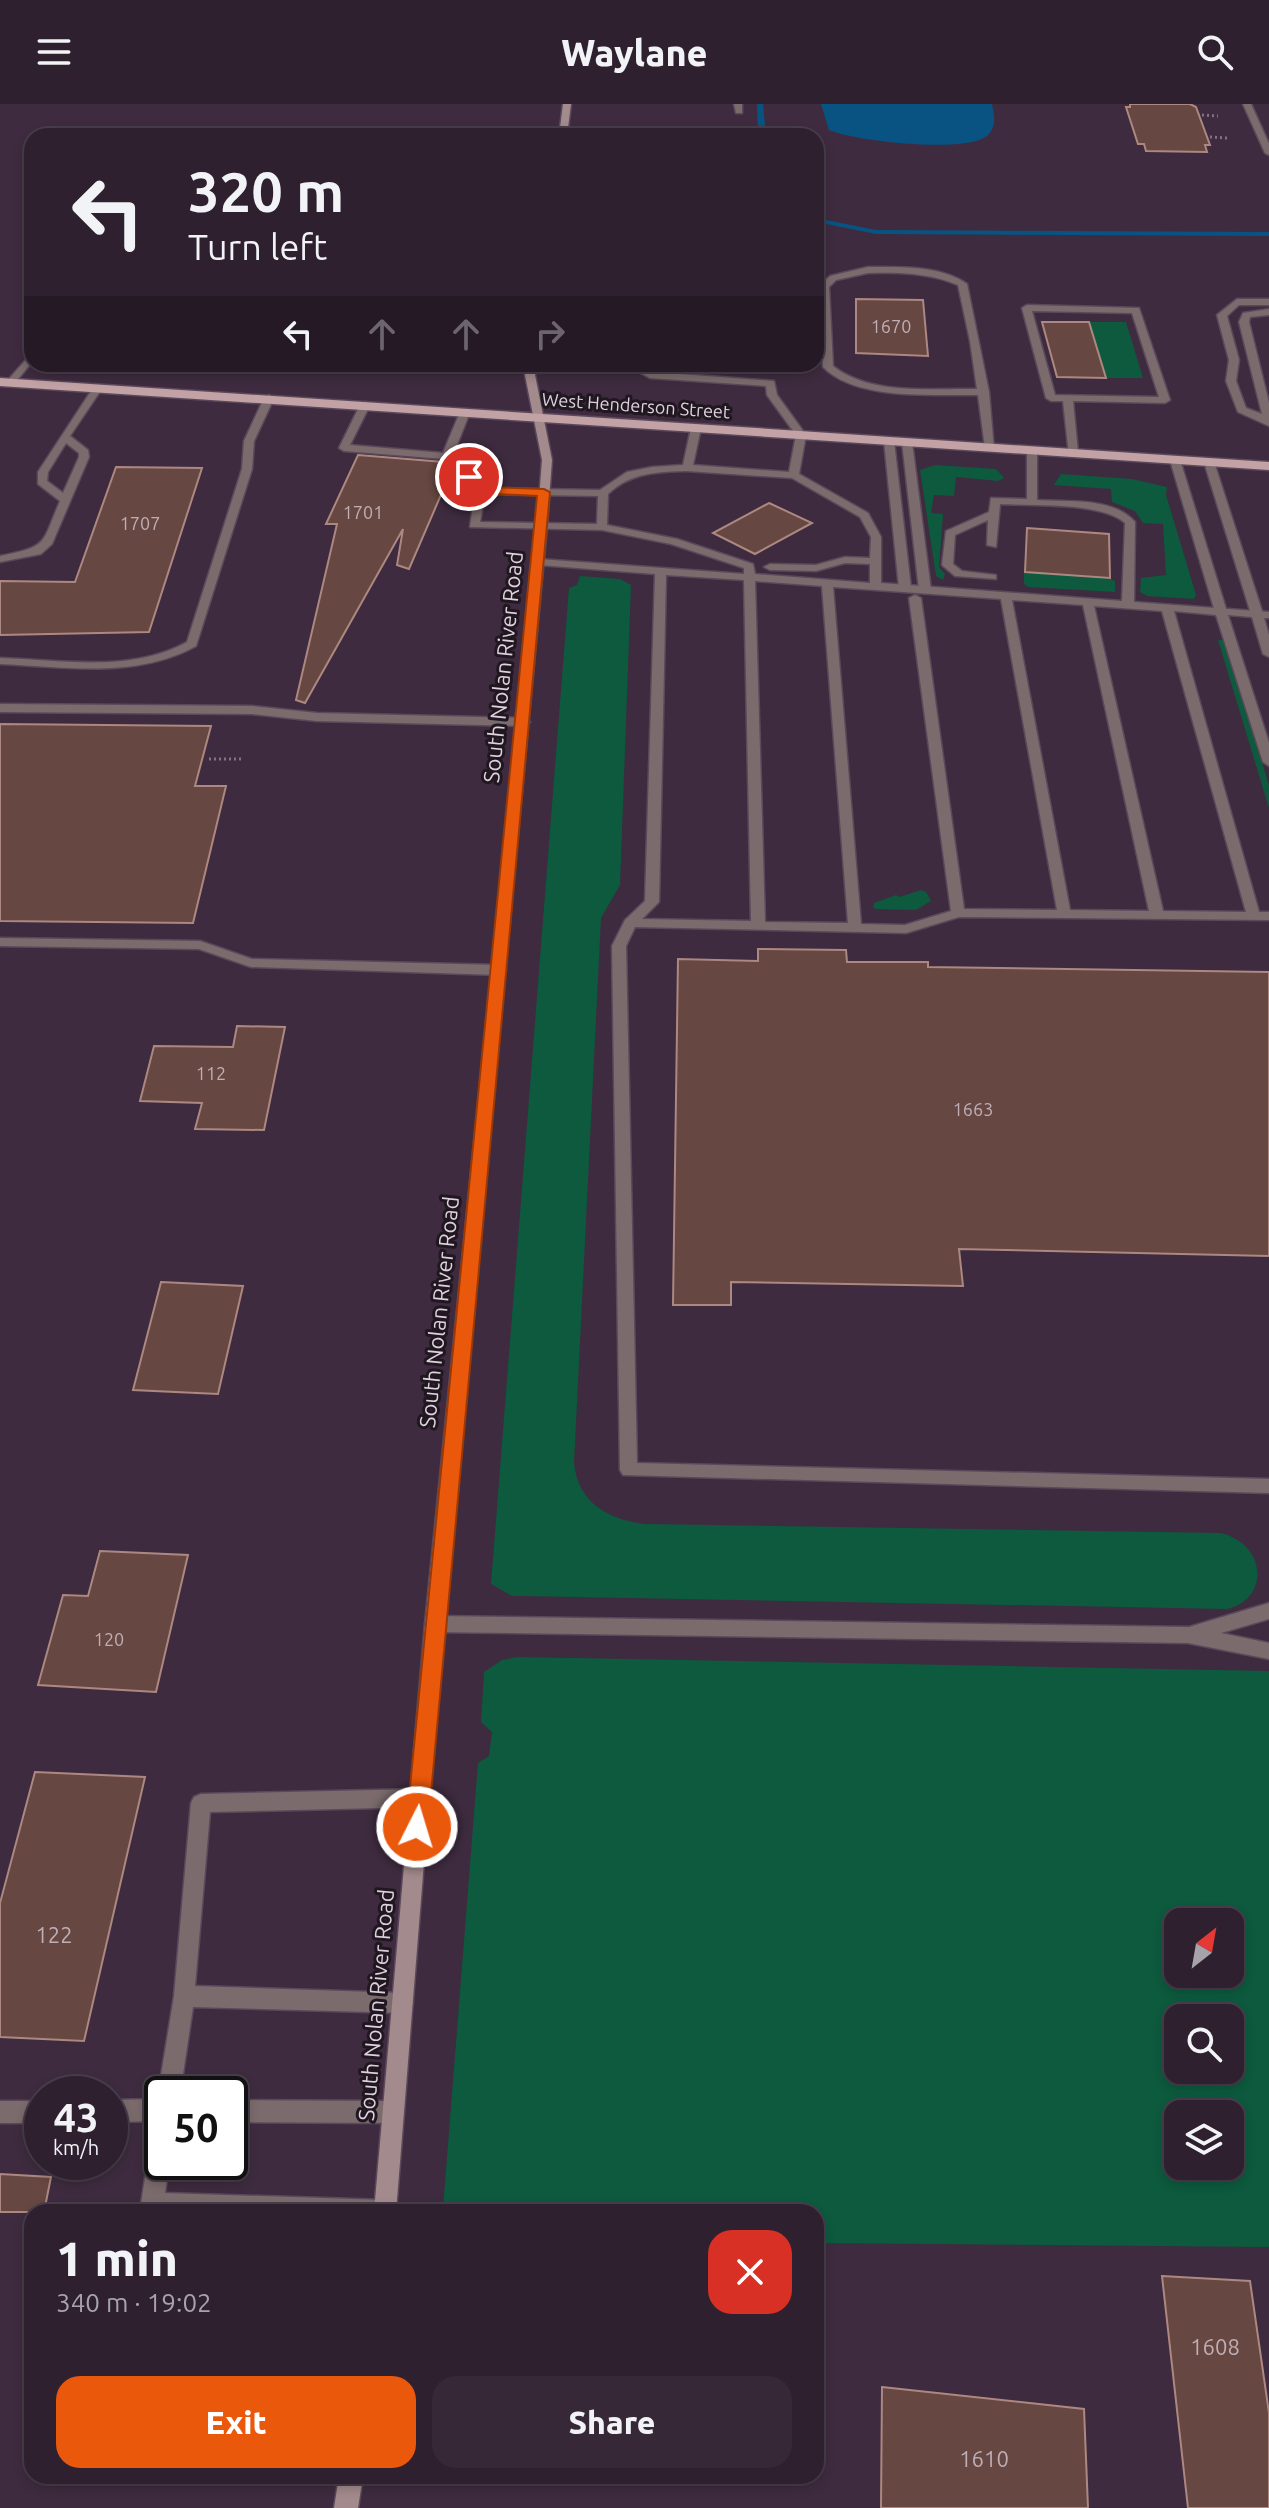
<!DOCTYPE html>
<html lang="en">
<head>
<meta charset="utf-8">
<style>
  body { margin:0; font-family:Ubuntu,sans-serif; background:#362837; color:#f1f3f6; height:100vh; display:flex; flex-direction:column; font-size:30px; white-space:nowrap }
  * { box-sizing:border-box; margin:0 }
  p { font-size:26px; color:#a7a3aa }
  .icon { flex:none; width:44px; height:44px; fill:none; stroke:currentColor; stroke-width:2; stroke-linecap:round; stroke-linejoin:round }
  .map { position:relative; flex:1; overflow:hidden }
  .side { position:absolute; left:24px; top:2100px; width:800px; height:280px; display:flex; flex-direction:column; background:#2e202f; border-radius:24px; box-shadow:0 4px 12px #0003,0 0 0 2px #493e4b }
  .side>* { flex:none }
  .hud { position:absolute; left:24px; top:24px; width:800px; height:244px; border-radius:24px; box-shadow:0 4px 12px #0003,0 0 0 2px #493e4b; background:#2e202f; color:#f1f3f6; overflow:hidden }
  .needle { width:52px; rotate:31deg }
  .fabs { position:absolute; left:1164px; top:1804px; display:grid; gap:16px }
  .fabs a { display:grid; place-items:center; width:80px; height:80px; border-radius:16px; background:#2e202f; box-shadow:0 4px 12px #0003,0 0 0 2px #493e4b; font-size:40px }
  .speed { position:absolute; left:24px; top:1972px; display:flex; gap:16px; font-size:40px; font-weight:700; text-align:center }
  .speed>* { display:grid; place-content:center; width:104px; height:104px; border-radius:50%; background:#2e202f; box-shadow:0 4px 12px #0003,0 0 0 2px #493e4b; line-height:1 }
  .speed small { font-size:20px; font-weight:400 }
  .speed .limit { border:4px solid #111; border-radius:12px; background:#fff; color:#111 }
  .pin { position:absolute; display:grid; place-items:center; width:68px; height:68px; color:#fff; margin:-34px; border:4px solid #fff; border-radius:50%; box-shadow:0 2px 8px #0007 }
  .me { position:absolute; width:88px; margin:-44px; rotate:5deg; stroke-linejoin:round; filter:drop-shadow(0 0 6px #0008) }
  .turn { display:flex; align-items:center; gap:28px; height:168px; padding:0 32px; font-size:36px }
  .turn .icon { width:104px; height:104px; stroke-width:2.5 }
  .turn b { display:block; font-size:56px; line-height:68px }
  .lanes { display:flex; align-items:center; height:76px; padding:0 32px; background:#0003; justify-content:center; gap:40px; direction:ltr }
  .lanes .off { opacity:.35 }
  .round { display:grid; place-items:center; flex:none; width:84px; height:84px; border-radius:24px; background:#362837 }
  .overview { display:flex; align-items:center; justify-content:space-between; height:136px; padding:0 32px }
  h1 { font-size:48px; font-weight:800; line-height:60px }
  .cta { display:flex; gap:16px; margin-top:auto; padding:16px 32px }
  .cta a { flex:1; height:92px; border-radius:24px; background:#ea580c; color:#fff; font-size:32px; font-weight:800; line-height:92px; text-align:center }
  .cta a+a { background:#362837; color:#f1f3f6 }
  header { display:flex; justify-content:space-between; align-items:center; height:104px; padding:0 32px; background:#2e202f; font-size:36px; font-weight:800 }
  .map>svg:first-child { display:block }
  .green { fill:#0d5a3e; fill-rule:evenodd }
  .water { fill:#095382 }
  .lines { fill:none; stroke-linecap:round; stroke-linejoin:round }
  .stream { fill:#095382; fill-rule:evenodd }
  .building { fill:#664741; stroke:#ac8881; stroke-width:2 }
  .lane-casing { stroke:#5b495b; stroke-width:3 }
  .street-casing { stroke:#5b495b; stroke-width:3 }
  .secondary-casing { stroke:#5b495b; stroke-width:3 }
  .primary-casing { stroke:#5b495b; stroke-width:3 }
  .path { stroke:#827282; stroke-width:3; stroke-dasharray:2 3; stroke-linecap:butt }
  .lane { fill:#7b6b6c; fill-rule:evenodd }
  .street { fill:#7b6b6c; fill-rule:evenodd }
  .secondary { fill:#a38a8c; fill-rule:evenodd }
  .primary { fill:#c2a2a4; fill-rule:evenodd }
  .route { fill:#ea580c; stroke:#983908; stroke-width:2 }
  .labels { text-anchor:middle; stroke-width:6; stroke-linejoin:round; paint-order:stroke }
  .number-label { font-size:18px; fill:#bfaeb6 }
  .far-street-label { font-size:18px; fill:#ddd1dd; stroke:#201720 }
  .street-label { font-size:22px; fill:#ddd1dd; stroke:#201720 }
  .near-number-label { font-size:22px; fill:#bfaeb6 }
</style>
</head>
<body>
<header><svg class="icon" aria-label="menu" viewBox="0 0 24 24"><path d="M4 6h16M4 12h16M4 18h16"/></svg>Waylane<svg class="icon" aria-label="search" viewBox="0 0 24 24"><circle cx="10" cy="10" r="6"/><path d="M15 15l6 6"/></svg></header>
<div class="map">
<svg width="1269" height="2404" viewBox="0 0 1269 2404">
  <rect width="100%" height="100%" fill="#3e2b3f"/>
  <!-- green -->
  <g class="green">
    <path d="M1089,218H1126L1143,274H1106Z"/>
    <path d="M935,361L996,365L1004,374L998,377L956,373L954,392L934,391L931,409L943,410L939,463L945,470L943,476L936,472L920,366Z"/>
    <path d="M1061,370L1132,375L1167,383L1166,391L1196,491L1194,495L1147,492L1140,488L1141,474L1166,471L1163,420L1143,419L1135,407L1112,398L1111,385L1054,381Z"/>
    <path d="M1024,468L1108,474L1115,477V488L1028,483L1024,480Z"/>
    <path d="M580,472L620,475L631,481L620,781L601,814L574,1359C578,1399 608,1415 644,1420L1221,1429C1268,1441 1269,1496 1227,1505L521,1492H512L491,1480L569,484L577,481Z"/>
    <path d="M1218,536H1224L1269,681V704Z"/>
    <path d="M921,786L926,788L931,797L916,806L876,805L873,803L874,799L896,791L900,793Z"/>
    <path d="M517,1553L1269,1567V2143L816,2139V2108H455L454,2105L443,2104L478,1659L489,1652L492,1628L481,1618L484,1568L502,1556ZM1178,1818H1230V1870H1178ZM1178,1914H1230V1966H1178ZM1178,2010H1230V2062H1178Z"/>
  </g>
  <!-- water -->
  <path class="water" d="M821,0H992C994,11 997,20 989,30C971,51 854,37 829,26Z"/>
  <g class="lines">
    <!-- stream -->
    <g class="stream">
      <path d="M757,0H763L766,32H758Z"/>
      <path d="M816,114L876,126L1269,128V132L876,130L816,118Z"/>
    </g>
  </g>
  <!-- building -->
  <g class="building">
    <path d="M1130,0H1190L1196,3L1210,41H1205L1207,48L1146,47L1144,40H1138L1126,3H1130Z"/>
    <path d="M856,195L923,196L928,252L856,249Z"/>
    <path d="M1042,218H1089L1106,274L1057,273Z"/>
    <path d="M358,351L444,358L453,363L409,465L397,461L403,425L305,599L296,596L337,420H326Z"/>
    <path d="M116,363L202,364L149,528L0,531V477L75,478Z"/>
    <path d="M769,399L812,419L755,450L713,429Z"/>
    <path d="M1027,424L1109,430L1110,474L1025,468Z"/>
    <path d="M0,620L211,622L195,682H226L193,819L0,817Z"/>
    <path d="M758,845L846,846L847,858H928V863L1269,868V1152L959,1145L963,1182L731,1178V1201H673L678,855L758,857Z"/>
    <path d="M237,922L285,923L264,1026L195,1025L202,999L140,997L154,942L233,943Z"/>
    <path d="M161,1178L243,1182L218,1290L133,1286Z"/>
    <path d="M100,1447L188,1451L156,1588L38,1581L63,1491L88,1492Z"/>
    <path d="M35,1668L145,1673L84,1937L0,1933V1799Z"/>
    <path d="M0,2070L51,2073L44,2108H0Z"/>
    <path d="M1162,2172L1250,2177L1269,2309V2404H1188Z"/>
    <path d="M882,2283L1084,2305L1088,2404H881Z"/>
  </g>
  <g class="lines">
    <defs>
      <g id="lane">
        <path d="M734,0H742V9H736Z"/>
        <path d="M868,163C898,163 941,161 967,180L989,288L994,346L985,344L978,291C932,290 857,297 823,263L819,182L830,172ZM868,169C898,168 930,169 958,181L970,237L977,285C931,284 871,292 833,262L829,183L836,176Z"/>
        <path d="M1237,195H1269V201H1239L1227,212L1239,256L1236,277L1246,304L1262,310L1239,218L1243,209L1269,205V211L1250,213L1249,218L1269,299V322L1238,308L1226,277L1229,256L1217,211Z"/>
        <path d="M1027,201L1139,204L1170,296L1165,299L1073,297L1078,349L1069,351L1063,297H1051L1046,294L1022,204ZM1032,207L1132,209L1159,293L1055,291Z"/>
        <path d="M32,249V258L14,280H8V276Z"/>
        <path d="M624,260H636L652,268L774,277L777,291L806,331L799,370L868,409L881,433V479L1122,497L1125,419C1102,398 1032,402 1000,400L996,443L987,441L988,416L955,431L953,460L962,467L996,471V475L955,472L942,461L946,427L989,408L991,394L1027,395V347L1032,344L1037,347V396C1068,398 1113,393 1135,418L1134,498L1269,508V514H1264L1269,531V553L1263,550L1252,513L1228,511L1269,639V662L1263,658L1216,511L1174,507L1259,808H1269V816L959,813L906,829L635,823L626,842L637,1359L1269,1375V1389L623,1371L620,1366L612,842L625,816L645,797L655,470L539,461L534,458L539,455L744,470V464L671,440L602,426L470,423L475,387L464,373L461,365L445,355L344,347L339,344L360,301L365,298L370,301L350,341L443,349L460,308L469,306L470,308L453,351L470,361L474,373L483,384L600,386L627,368L652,363L683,361L691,324L696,321L701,324L693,361L789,368L796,331L767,291L766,282L650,274ZM687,367L792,374L860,413L871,433L870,454L845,453L816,461L770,460L764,463L770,466L816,467L845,459L870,460V479L755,470L753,460L677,435L607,421L608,390C631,368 658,368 687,367ZM485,390L598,392L597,420L480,418ZM666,471L744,476L751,817L642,815L659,798ZM755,477L822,482L848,819L765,818ZM833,483L1001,495L1057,806L964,805L921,494L915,491L909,494L951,807L905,821L861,820ZM1012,496L1083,501L1149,807L1070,806ZM1094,502L1162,507L1246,808L1163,807Z"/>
        <path d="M95,281L103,283L70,332L88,346L89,353L52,440L41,450L0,458V452C49,442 41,441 60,397L38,380V368ZM66,339L79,349V353L63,389L47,377L48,368Z"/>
        <path d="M269,291L274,294L254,337L252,365L196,542C136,575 66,563 0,560V554C62,556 131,569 187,538L242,365L244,337L264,294Z"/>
        <path d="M0,600L252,602L317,609L524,614L530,618L524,622L317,617L252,610L0,608Z"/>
        <path d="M0,834L200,837L252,855L499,861L506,866L499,871L251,863L199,845L0,842Z"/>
        <path d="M420,1685L427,1688L430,1694L427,1700L420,1703L210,1708L195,1882L403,1889L410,1892L413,1899L410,1906L403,1909L193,1903L180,1990H162V2017L110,2018V1996L161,1995L158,1990L174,1892L191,1699L194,1693L201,1690Z"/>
        <path d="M230,1996L393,1997L401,2000L404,2008L401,2016L393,2019L230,2018Z"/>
        <rect x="0" y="1997" width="42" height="22"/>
        <path d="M162,2024V2058H169L165,2089L385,2096L393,2099L396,2107L145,2108L141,2100L151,2035L154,2027Z"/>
      </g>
      <g id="street">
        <path d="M1243,0H1251L1269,40V51L1265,49Z"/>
        <path d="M889,334L894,337L911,484L905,487L899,484L884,337Z"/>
        <path d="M907,335L912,338L931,486L925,489L919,486L902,338Z"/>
        <path d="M1171,354L1180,356L1227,508L1225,510L1215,508L1170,356Z"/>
        <path d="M1205,356L1214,358L1263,510L1261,512L1251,510L1204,358Z"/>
        <path d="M1269,1499V1515L1221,1529L1269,1539V1555L1188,1539L434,1528L428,1526L425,1520L428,1514L434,1512L1189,1523Z"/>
      </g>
      <g id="secondary">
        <path d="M563,0H571L567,32H559Z"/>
        <path d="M527,260H537L535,271L552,356L547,422L443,1520L396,2108H374L425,1520L537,422L542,356L525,271Z"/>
        <path d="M339,2372H363L358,2404H334Z"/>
      </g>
      <path id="primary" d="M0,274L1269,358V366L0,282Z"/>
    </defs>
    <!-- lane casing -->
    <use href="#lane" class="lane-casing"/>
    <!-- street casing -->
    <use href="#street" class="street-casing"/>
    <!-- secondary casing -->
    <use href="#secondary" class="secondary-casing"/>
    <!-- primary casing -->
    <use href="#primary" class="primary-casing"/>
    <!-- path -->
    <g class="path">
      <path d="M1202,11L1218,12"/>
      <path d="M1210,33L1227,34"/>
      <path d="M209,655H243"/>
    </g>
    <!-- lane -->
    <use href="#lane" class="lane"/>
    <!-- street -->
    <use href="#street" class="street"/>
    <!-- secondary -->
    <use href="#secondary" class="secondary"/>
    <!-- primary -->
    <use href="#primary" class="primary"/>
  </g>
  <!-- route -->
  <path class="route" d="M464,370H473L484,383L544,385L550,388L428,1723L425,1730L417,1733L409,1730L406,1723L537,392L476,389L463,373Z"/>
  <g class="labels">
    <!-- number labels -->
    <g class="number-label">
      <text x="891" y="229">1670</text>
      <text x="363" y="415">1701</text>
      <text x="140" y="426">1707</text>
      <text x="211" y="976">112</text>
      <text x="973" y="1012">1663</text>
      <text x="109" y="1542">120</text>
    </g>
    <!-- far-street labels -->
    <g class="far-street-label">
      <text transform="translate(636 302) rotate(4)" y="6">West Henderson Street</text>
    </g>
    <!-- street labels -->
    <g class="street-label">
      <text transform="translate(503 563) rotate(-84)" y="8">South Nolan River Road</text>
      <text transform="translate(439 1208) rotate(-84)" y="8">South Nolan River Road</text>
      <text transform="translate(376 1901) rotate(-85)" y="8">South Nolan River Road</text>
    </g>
    <!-- near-number labels -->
    <g class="near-number-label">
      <text x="54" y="1839">122</text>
      <text x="1215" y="2251">1608</text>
      <text x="984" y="2363">1610</text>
    </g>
  </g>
</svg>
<div class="fabs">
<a><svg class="needle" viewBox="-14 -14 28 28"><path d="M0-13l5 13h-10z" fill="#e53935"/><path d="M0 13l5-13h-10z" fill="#a7a3aa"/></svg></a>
<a><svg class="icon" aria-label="search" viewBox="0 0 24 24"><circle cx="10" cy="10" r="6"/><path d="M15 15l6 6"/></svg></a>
<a><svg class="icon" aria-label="layers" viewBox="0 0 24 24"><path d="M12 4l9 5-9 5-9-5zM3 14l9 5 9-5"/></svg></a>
</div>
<div class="speed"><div>43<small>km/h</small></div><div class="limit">50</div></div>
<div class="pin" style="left:469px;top:373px;background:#d93025"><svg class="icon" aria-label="arrive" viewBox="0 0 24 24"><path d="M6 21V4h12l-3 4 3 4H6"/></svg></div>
<svg class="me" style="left:417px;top:1723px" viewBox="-20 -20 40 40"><circle r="17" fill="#ea580c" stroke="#fff" stroke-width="3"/><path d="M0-11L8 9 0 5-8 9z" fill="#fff"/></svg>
<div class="hud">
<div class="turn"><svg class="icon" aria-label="left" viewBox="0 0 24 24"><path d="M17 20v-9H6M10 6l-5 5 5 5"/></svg><div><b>320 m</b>Turn left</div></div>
<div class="lanes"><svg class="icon" aria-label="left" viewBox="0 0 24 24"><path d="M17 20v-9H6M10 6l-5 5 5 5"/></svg><svg class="icon off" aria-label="ahead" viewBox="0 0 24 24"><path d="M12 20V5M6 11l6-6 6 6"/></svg><svg class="icon off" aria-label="ahead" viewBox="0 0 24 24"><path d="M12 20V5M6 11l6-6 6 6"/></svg><svg class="icon off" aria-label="right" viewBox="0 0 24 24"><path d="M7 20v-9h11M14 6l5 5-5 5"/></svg></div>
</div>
<section class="side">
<div class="overview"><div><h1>1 min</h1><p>340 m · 19:02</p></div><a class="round" style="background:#d93025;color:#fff"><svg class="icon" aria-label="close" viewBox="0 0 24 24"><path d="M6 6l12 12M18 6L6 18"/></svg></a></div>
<div class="cta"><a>Exit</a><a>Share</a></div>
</section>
</div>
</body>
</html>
